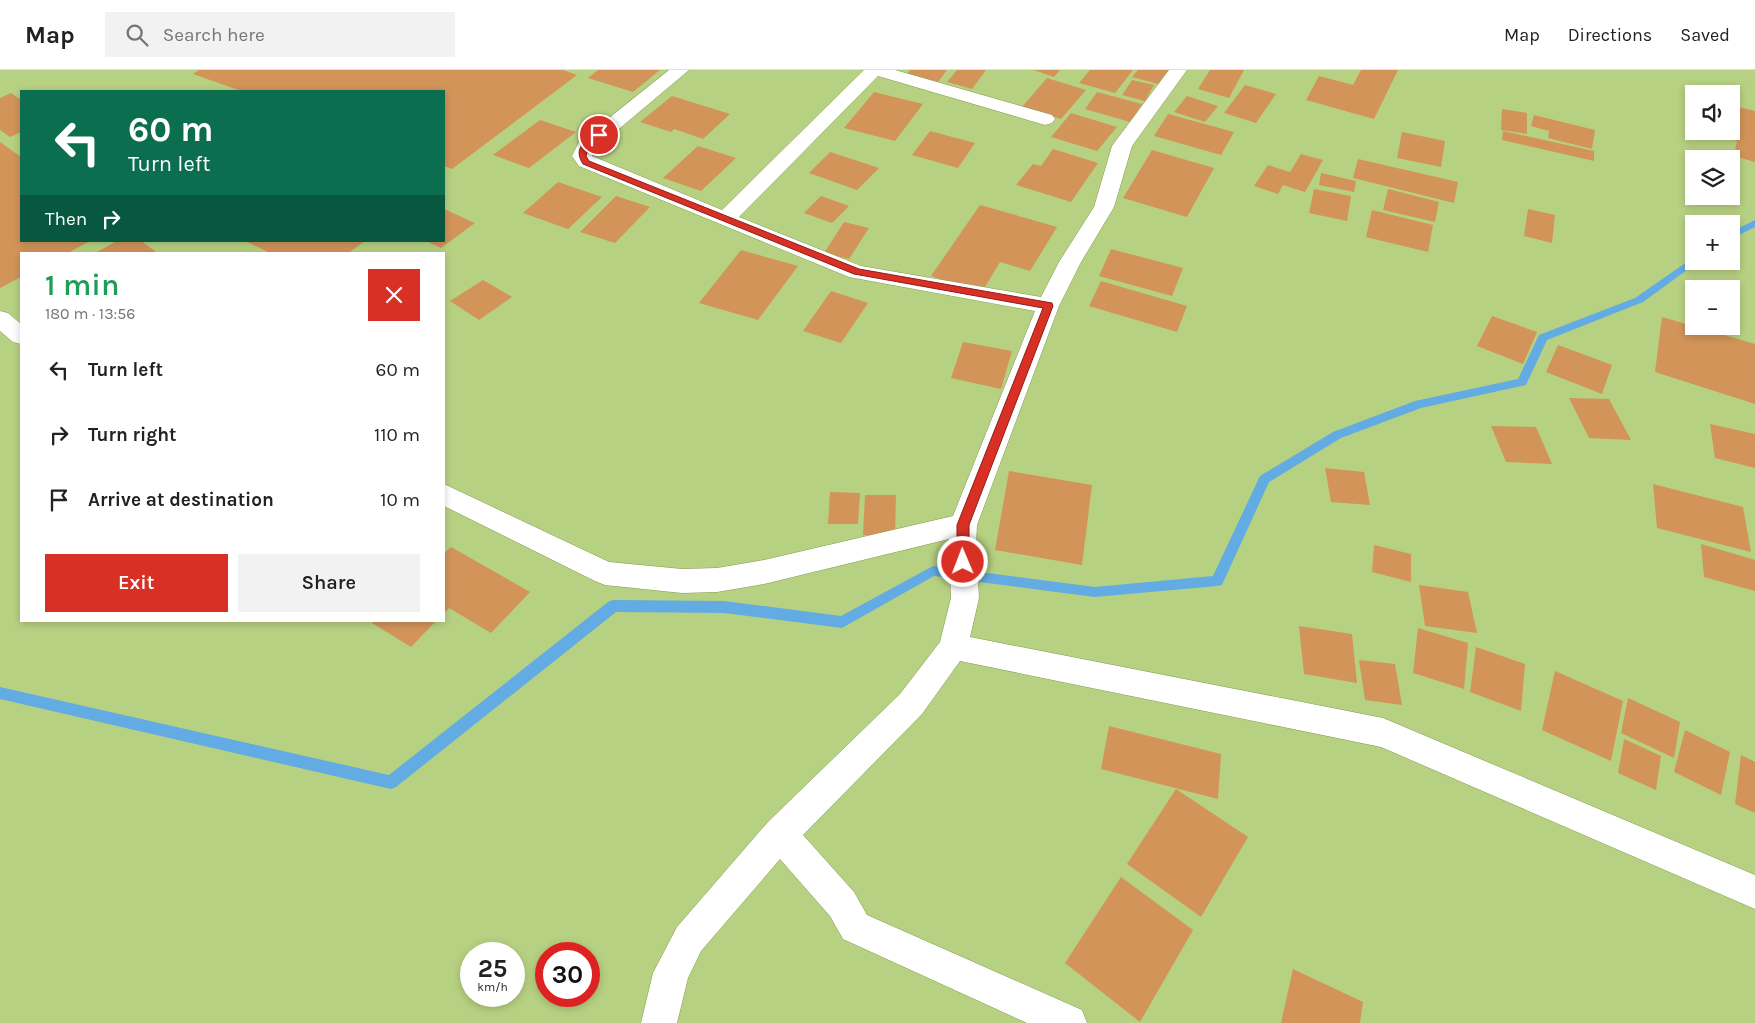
<!DOCTYPE html>
<html lang="en">
<head>
<meta charset="utf-8">
<style>
  body { margin:0; font-family:Karla,sans-serif; background:#f2f2f2; color:#222; height:100vh; display:flex; flex-direction:column; font-size:19px; white-space:nowrap }
  * { box-sizing:border-box; margin:0 }
  p { font-size:16px; color:#767676 }
  .icon { flex:none; width:28px; height:28px; fill:none; stroke:currentColor; stroke-width:2; stroke-linecap:round; stroke-linejoin:round }
  .map { position:relative; flex:1; overflow:hidden }
  .side { position:absolute; left:20px; top:182px; width:425px; height:370px; display:flex; flex-direction:column; background:#fff; border-radius:0px; box-shadow:0 2px 8px #0003 }
  .side>* { flex:none }
  .top-card { position:absolute; left:20px; top:20px; width:425px; height:152px; border-radius:0px; box-shadow:0 2px 8px #0003; background:#0b6e4f; color:#fff; overflow:hidden }
  .controls { position:absolute; left:1685px; top:15px; display:grid; gap:10px }
  .controls a { display:grid; place-items:center; width:55px; height:55px; border-radius:0px; background:#fff; box-shadow:0 2px 8px #0003; font-size:25px }
  .speed { position:absolute; left:460px; top:872px; display:flex; gap:10px; font-size:25px; font-weight:700; text-align:center }
  .speed>* { display:grid; place-content:center; width:65px; height:65px; border-radius:50%; background:#fff; box-shadow:0 2px 8px #0003; line-height:1 }
  .speed small { font-size:12px; font-weight:400 }
  .speed .limit { border:8px solid #d22; background:#fff; color:#111 }
  .pin { position:absolute; display:grid; place-items:center; width:42px; height:42px; color:#fff; margin:-21px; border:2px solid #fff; border-radius:50%; box-shadow:0 1px 5px #0007 }
  .me { position:absolute; width:55px; margin:-28px; rotate:359deg; stroke-linejoin:round; filter:drop-shadow(0 0 4px #0008) }
  .turn { display:flex; align-items:center; gap:18px; height:105px; padding:0 25px; font-size:22px }
  .turn .icon { width:65px; height:65px; stroke-width:2.5 }
  .turn b { display:block; font-size:35px; line-height:42px }
  .then { display:flex; align-items:center; height:48px; padding:0 25px; background:#0003; gap:10px; font-size:19px }
  .round { display:grid; place-items:center; flex:none; width:52px; height:52px; border-radius:0px; background:#f2f2f2 }
  .headline { display:flex; align-items:center; justify-content:space-between; height:85px; padding:0 25px }
  h1 { font-size:30px; font-weight:600; line-height:38px; color:#1e9e55 }
  .button { display:flex; gap:10px; margin-top:auto; padding:10px 25px }
  .button a { flex:1; height:58px; border-radius:0px; background:#d93025; color:#fff; font-size:20px; font-weight:600; line-height:58px; text-align:center }
  .button a+a { background:#f2f2f2; color:#222 }
  ul { padding:0; list-style:none }
  li { display:flex; align-items:center; gap:15px; height:65px; padding:0 25px }
  li div { flex:1 }
  li b { display:block; font-size:19px }
  li em { font-style:normal }
  header { display:flex; align-items:center; gap:30px; box-sizing:border-box; height:70px; padding:0 25px; background:#fff; border-bottom:1px solid #e0e0e0 }
  header strong { font-size:24px }
  nav { display:flex; gap:28px; margin-inline-start:auto; font-size:18px }
  .search { width:350px; height:45px; background:#f2f2f2; display:flex; align-items:center; gap:12px; box-sizing:border-box; padding:0 18px; border-radius:0px; color:#767676; font-size:19px }
  .map>svg:first-child { display:block }
  .lines { fill:none; stroke-linecap:round; stroke-linejoin:round }
  .stream { fill:#62abe3; fill-rule:evenodd }
  .building { fill:#d29459 }
  .street-casing { stroke:#839b4e; stroke-width:1 }
  .street { fill:#fff; fill-rule:evenodd }
  .route { fill:#d93025; stroke:#8d1f18 }
</style>
</head>
<body>
<header>
<strong>Map</strong>
<div class="search"><svg class="icon" aria-label="search" viewBox="0 0 24 24"><circle cx="10" cy="10" r="6"/><path d="M15 15l6 6"/></svg>Search here</div>
<nav><a>Map</a><a>Directions</a><a>Saved</a></nav>
</header>
<div class="map">
<svg width="1755" height="953" viewBox="0 0 1755 953">
  <rect width="100%" height="100%" fill="#b7d182"/>
  <g class="lines">
    <!-- stream -->
    <g class="stream">
      <path d="M1755,150V157L1731,169V162Z"/>
      <path d="M1694,187V191L1698,192L1643,232L1547,270L1526,315L1421,338L1341,368L1269,412L1222,515L1217,516L1095,527L934,506L842,558L724,543L616,542L396,717L391,719L0,629V617L389,705L608,532L613,530L724,531L841,546L933,496L1095,517L1213,506L1260,406L1333,362L1415,331L1518,309L1539,265L1635,228Z"/>
    </g>
  </g>
  <!-- building -->
  <g class="building">
    <path d="M199,0H563L577,5L452,99L444,96V21H241L193,4Z"/>
    <path d="M598,0H660L633,22L588,8Z"/>
    <path d="M910,0H947L938,12L907,4Z"/>
    <path d="M957,0H986L972,19L947,12Z"/>
    <path d="M1034,0H1060L1054,7Z"/>
    <path d="M1090,0H1133L1115,23L1079,13Z"/>
    <path d="M1138,0H1169L1162,15L1132,7Z"/>
    <path d="M1210,0H1244L1229,28L1198,19Z"/>
    <path d="M1361,0H1398L1374,49L1306,30L1319,6L1353,15Z"/>
    <path d="M1047,8L1086,20L1061,49L1022,37Z"/>
    <path d="M1132,10L1154,15L1145,31L1122,25Z"/>
    <path d="M1245,15L1276,24L1256,53L1224,43Z"/>
    <path d="M874,22L923,34L895,71L844,58Z"/>
    <path d="M1097,22L1142,34L1130,52L1085,39Z"/>
    <path d="M11,23L21,30V62L10,67L0,60V28Z"/>
    <path d="M672,26L730,44L703,69L674,59L671,62L640,52Z"/>
    <path d="M1187,26L1218,36L1205,52L1174,42Z"/>
    <path d="M1731,35L1755,41V92L1734,86L1737,71L1716,65L1717,61H1731Z"/>
    <path d="M1502,39L1527,43V64L1501,60Z"/>
    <path d="M1071,43L1117,57L1097,81L1051,67Z"/>
    <path d="M1168,44L1234,62L1221,85L1154,66Z"/>
    <path d="M1534,45L1595,60L1592,79L1548,68L1549,61L1531,56Z"/>
    <path d="M540,50L576,62L529,98L493,85Z"/>
    <path d="M930,61L975,73L958,98L912,85Z"/>
    <path d="M1503,61L1594,81V91L1502,70Z"/>
    <path d="M1402,62L1445,71L1441,97L1397,88Z"/>
    <path d="M0,72L21,87V171H90L66,184H21V207L0,218Z"/>
    <path d="M698,76L736,88L701,121L663,108Z"/>
    <path d="M1053,79L1098,93L1071,132L1016,115L1033,94L1041,96Z"/>
    <path d="M1152,80L1214,98L1187,147L1123,128Z"/>
    <path d="M830,82L879,98L857,120L809,103Z"/>
    <path d="M1301,84L1323,90L1305,122L1283,115L1278,124L1254,116L1268,95L1290,102Z"/>
    <path d="M1358,89L1458,112L1454,133L1353,108Z"/>
    <path d="M1321,103L1356,111L1354,122L1319,115Z"/>
    <path d="M558,112L602,127L568,159L523,143Z"/>
    <path d="M1314,119L1351,126L1347,151L1309,143Z"/>
    <path d="M1388,119L1439,132L1435,152L1383,140Z"/>
    <path d="M616,126L650,137L615,173L580,162Z"/>
    <path d="M821,126L849,136L832,153L804,143Z"/>
    <path d="M980,135L1057,157L1030,201L1000,192L982,222L931,206Z"/>
    <path d="M444,139L475,153L441,178L426,171H444Z"/>
    <path d="M1528,139L1555,145L1552,173L1524,166Z"/>
    <path d="M1372,140L1433,155L1428,182L1366,167Z"/>
    <path d="M844,152L869,158L849,189L824,183Z"/>
    <path d="M117,171H141L159,184H93Z"/>
    <path d="M245,171H365L347,184H272Z"/>
    <path d="M1111,179L1183,198L1172,226L1099,206Z"/>
    <path d="M741,180L798,196L758,250L699,233Z"/>
    <path d="M483,210L512,227L479,250L450,231Z"/>
    <path d="M1101,211L1187,236L1177,262L1089,236Z"/>
    <path d="M831,221L868,233L841,273L803,261Z"/>
    <path d="M1492,246L1537,262L1523,294L1477,276Z"/>
    <path d="M1662,247L1755,274V334L1655,302Z"/>
    <path d="M963,272L1012,281L1001,319L951,308Z"/>
    <path d="M1558,275L1612,295L1602,324L1546,302Z"/>
    <path d="M1569,328L1609,329L1631,370L1589,368Z"/>
    <path d="M1710,354L1755,364V398L1715,388Z"/>
    <path d="M1491,356L1536,357L1552,394L1506,392Z"/>
    <path d="M1325,398L1364,402L1370,435L1331,432Z"/>
    <path d="M1009,401L1092,415L1082,495L995,480Z"/>
    <path d="M1653,414L1743,437L1751,482L1657,458Z"/>
    <path d="M830,422L860,423L858,454H828Z"/>
    <path d="M865,425H896L895,466L863,465Z"/>
    <path d="M1701,474L1755,490V521L1704,507Z"/>
    <path d="M1374,475L1411,484V512L1372,502Z"/>
    <path d="M451,477L530,522L491,563L449,538L444,543V483Z"/>
    <path d="M1419,515L1468,522L1477,563L1425,556Z"/>
    <path d="M373,551H436L411,577L372,553Z"/>
    <path d="M1299,556L1352,564L1357,613L1304,604Z"/>
    <path d="M1418,558L1468,573L1464,619L1413,603Z"/>
    <path d="M1476,577L1525,594L1521,641L1470,622Z"/>
    <path d="M1359,590L1395,594L1402,635L1365,630Z"/>
    <path d="M1555,601L1623,631L1611,691L1542,660Z"/>
    <path d="M1628,628L1680,652L1674,688L1621,663Z"/>
    <path d="M1109,656L1221,684L1218,729L1101,699Z"/>
    <path d="M1685,660L1730,682L1721,725L1674,702Z"/>
    <path d="M1624,669L1661,686L1656,720L1618,703Z"/>
    <path d="M1741,685L1755,692V743L1735,734Z"/>
    <path d="M1176,719L1248,767L1201,847L1127,794Z"/>
    <path d="M1121,807L1193,860L1140,952L1065,893Z"/>
    <path d="M1293,899L1363,932L1360,953H1281Z"/>
  </g>
  <g class="lines">
    <defs>
      <g id="street">
        <path d="M669,0H689L595,79L592,86L722,140L864,0H895L1052,45L1055,49L1052,53L1045,55L878,6L739,147L861,196L1041,227L1059,192L1094,137L1112,76L1169,0H1187L1132,76L1114,137L1081,192L1059,236L977,455L976,475L979,528L970,567L1383,648L1755,805V839L1381,677L960,591L922,644L803,765L854,822L867,845L1082,940L1087,953H1027L843,869L830,846L780,789L701,881L688,908L677,953H641L653,903L677,857L768,752L900,624L940,572L951,528L949,469L764,514L717,522L682,523L605,515L595,511L444,436V414L609,492L682,499L717,498L764,490L953,446L1035,241L849,207L579,96L572,86L579,72Z"/>
        <path d="M0,241L8,243L21,254V274L13,272L0,261Z"/>
      </g>
    </defs>
    <!-- street casing -->
    <use href="#street" class="street-casing"/>
    <!-- street -->
    <use href="#street" class="street"/>
  </g>
  <!-- route -->
  <path class="route" d="M596,63L603,65L589,77L586,86L589,91L859,199L1052,233L1053,236L969,455V492L967,496H959L957,492V455L1043,238L854,204L583,94C573,78 584,73 596,63Z"/>
</svg>
<div class="controls">
<a><svg class="icon" aria-label="sound" viewBox="0 0 24 24"><path d="M4 9h4l5-4v14l-5-4H4zM17 9q2 3 0 6"/></svg></a>
<a><svg class="icon" aria-label="layers" viewBox="0 0 24 24"><path d="M12 4l9 5-9 5-9-5zM3 14l9 5 9-5"/></svg></a>
<a>+</a>
<a>−</a>
</div>
<div class="speed"><div>25<small>km/h</small></div><div class="limit">30</div></div>
<div class="pin" style="left:599px;top:65px;background:#d93025"><svg class="icon" aria-label="arrive" viewBox="0 0 24 24"><path d="M6 21V4h12l-3 4 3 4H6"/></svg></div>
<svg class="me" style="left:963px;top:492px" viewBox="-20 -20 40 40"><circle r="17" fill="#d93025" stroke="#fff" stroke-width="3"/><path d="M0-11L8 9 0 5-8 9z" fill="#fff"/></svg>
<div class="top-card">
<div class="turn"><svg class="icon" aria-label="left" viewBox="0 0 24 24"><path d="M17 20v-9H6M10 6l-5 5 5 5"/></svg><div><b>60 m</b>Turn left</div></div>
<div class="then">Then<svg class="icon" aria-label="right" viewBox="0 0 24 24"><path d="M7 20v-9h11M14 6l5 5-5 5"/></svg></div>
</div>
<section class="side">
<div class="headline"><div><h1>1 min</h1><p>180 m · 13:56</p></div><a class="round" style="background:#d93025;color:#fff"><svg class="icon" aria-label="close" viewBox="0 0 24 24"><path d="M6 6l12 12M18 6L6 18"/></svg></a></div>
<ul>
<li><svg class="icon" aria-label="left" viewBox="0 0 24 24"><path d="M17 20v-9H6M10 6l-5 5 5 5"/></svg><div><b>Turn left</b></div><em>60 m</em></li>
<li><svg class="icon" aria-label="right" viewBox="0 0 24 24"><path d="M7 20v-9h11M14 6l5 5-5 5"/></svg><div><b>Turn right</b></div><em>110 m</em></li>
<li><svg class="icon" aria-label="arrive" viewBox="0 0 24 24"><path d="M6 21V4h12l-3 4 3 4H6"/></svg><div><b>Arrive at destination</b></div><em>10 m</em></li>
</ul>
<div class="button"><a>Exit</a><a>Share</a></div>
</section>
</div>
</body>
</html>
